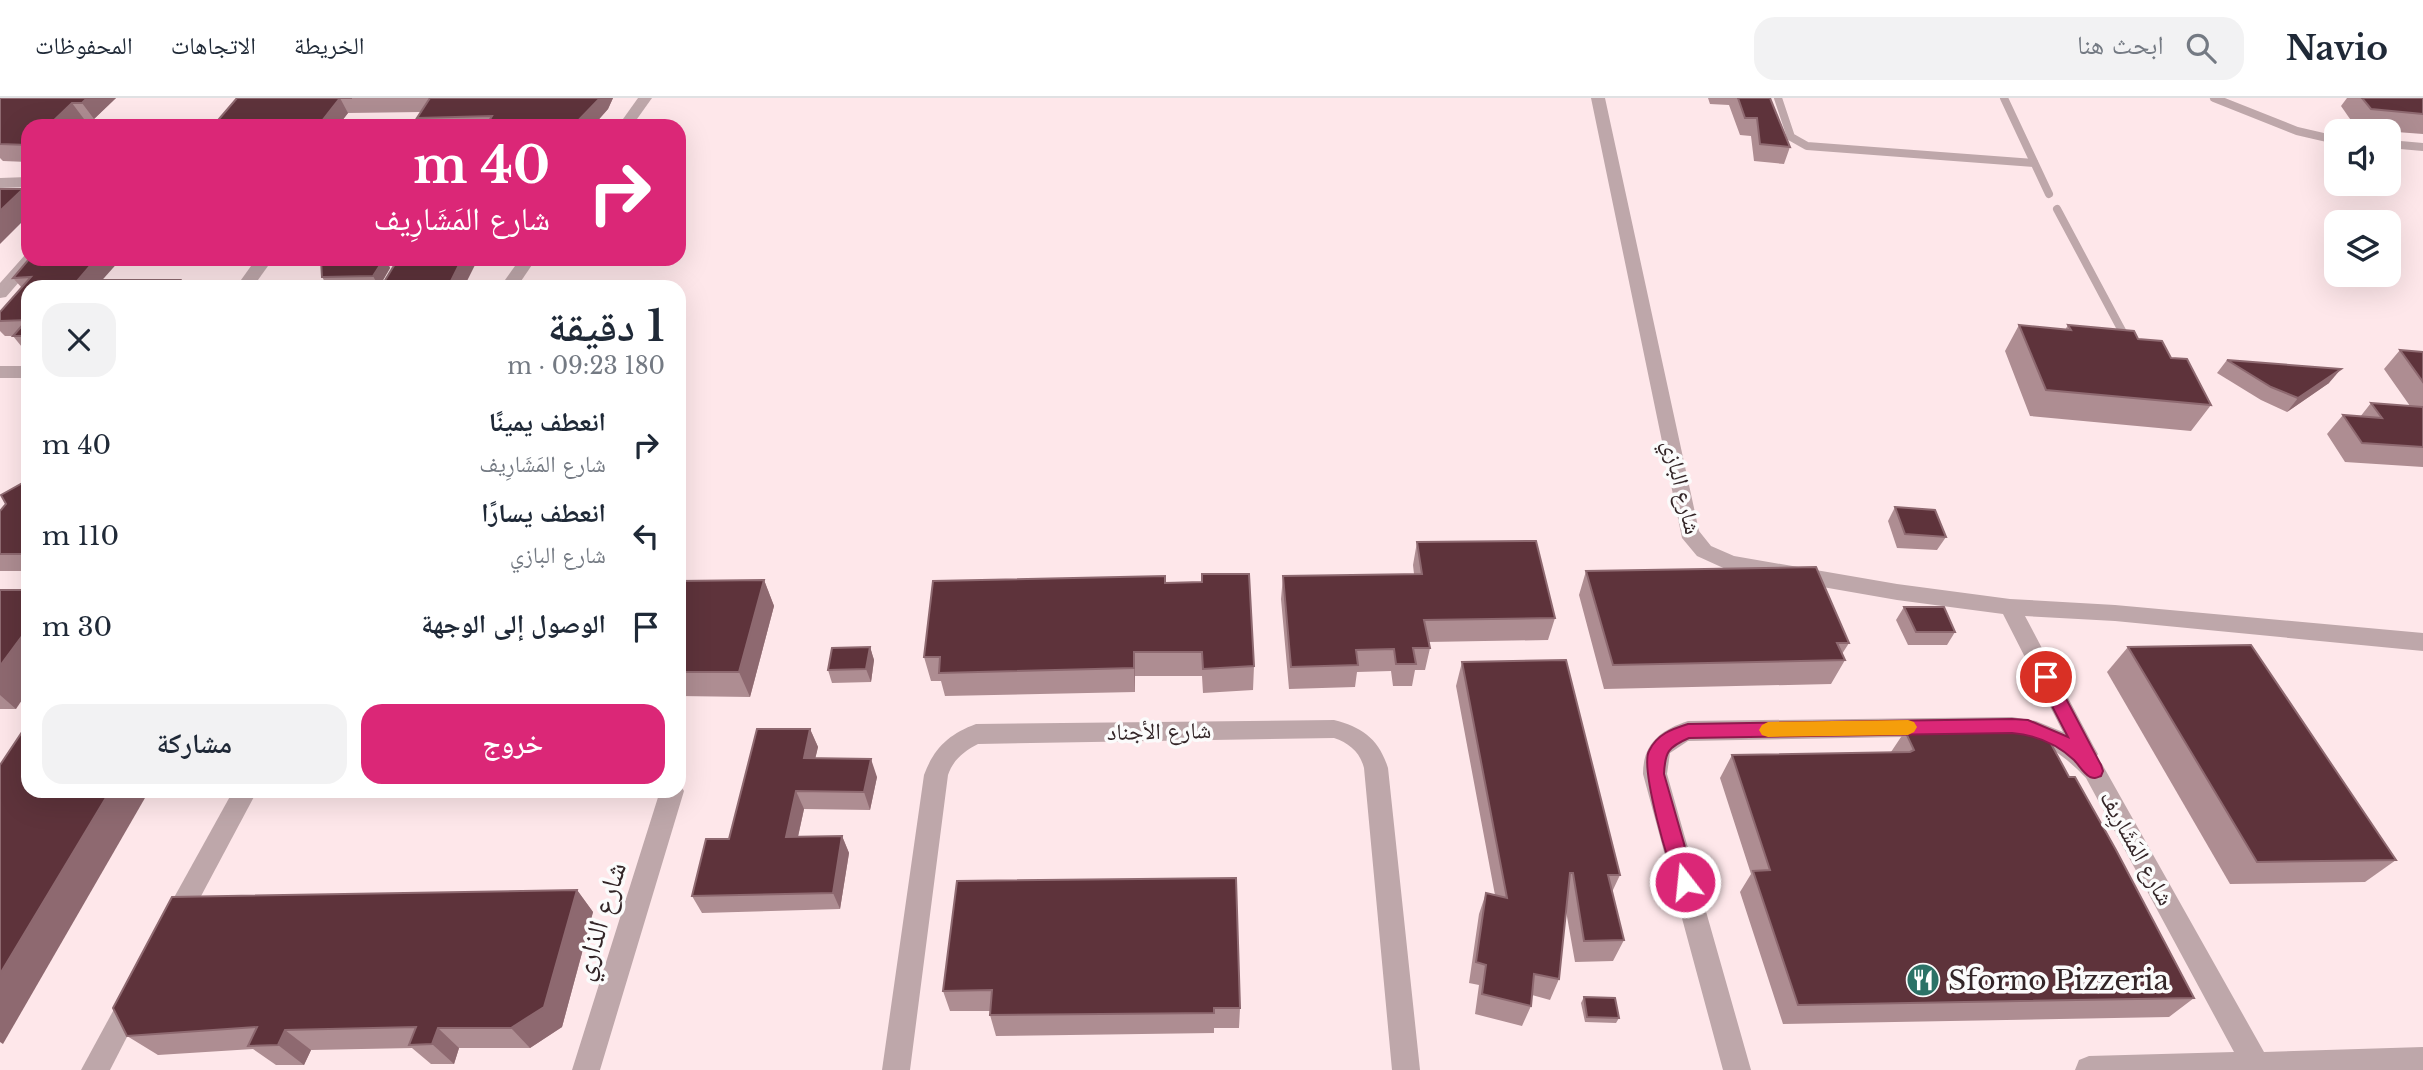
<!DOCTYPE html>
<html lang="ar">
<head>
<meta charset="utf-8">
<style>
  body { margin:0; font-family:"Libre Baskerville","Noto Naskh Arabic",serif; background:#f2f2f3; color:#1f2937; direction:rtl; height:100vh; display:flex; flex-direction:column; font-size:26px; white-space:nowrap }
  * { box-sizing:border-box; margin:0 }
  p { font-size:23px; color:#747a83 }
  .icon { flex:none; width:38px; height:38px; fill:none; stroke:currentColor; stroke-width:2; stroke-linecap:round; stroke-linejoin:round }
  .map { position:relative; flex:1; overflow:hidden; direction:ltr }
  .sheet { position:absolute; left:21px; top:182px; width:665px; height:518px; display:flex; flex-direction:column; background:#fff; border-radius:21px; box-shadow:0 7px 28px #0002; direction:rtl }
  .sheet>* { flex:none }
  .guide { position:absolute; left:21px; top:21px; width:665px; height:147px; border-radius:21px; box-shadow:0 7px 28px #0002; direction:rtl; background:#db2777; color:#fff; overflow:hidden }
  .controls { position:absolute; left:2324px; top:21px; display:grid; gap:14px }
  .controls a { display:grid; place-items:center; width:77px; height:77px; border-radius:14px; background:#fff; box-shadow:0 7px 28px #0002; font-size:35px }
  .pin { position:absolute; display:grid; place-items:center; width:60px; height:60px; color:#fff; margin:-30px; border:4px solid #fff; border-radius:50%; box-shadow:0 2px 7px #0007 }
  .me { position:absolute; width:77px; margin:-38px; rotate:344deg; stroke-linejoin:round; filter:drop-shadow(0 0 5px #0008) }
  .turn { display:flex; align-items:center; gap:24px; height:147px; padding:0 21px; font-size:32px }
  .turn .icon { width:91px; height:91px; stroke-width:2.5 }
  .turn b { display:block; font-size:49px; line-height:60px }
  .round { display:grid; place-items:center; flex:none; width:74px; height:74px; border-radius:21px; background:#f2f2f3 }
  .overview { display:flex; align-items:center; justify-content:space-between; height:119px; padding:0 21px }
  h1 { font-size:42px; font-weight:600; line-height:52px }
  .cta { display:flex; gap:14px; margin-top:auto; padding:14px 21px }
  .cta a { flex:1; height:80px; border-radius:21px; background:#db2777; color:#fff; font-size:28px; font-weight:600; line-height:80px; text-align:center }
  .cta a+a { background:#f2f2f3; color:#1f2937 }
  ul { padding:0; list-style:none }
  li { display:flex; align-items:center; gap:21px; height:91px; padding:0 21px }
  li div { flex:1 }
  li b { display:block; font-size:26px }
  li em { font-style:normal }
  header { display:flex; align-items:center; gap:42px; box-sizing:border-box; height:98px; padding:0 35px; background:#fff; border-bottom:2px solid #e0e1e3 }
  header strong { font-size:33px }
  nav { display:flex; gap:38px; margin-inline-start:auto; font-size:24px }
  .search { width:490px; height:63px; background:#f2f2f3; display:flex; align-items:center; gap:18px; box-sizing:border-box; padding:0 24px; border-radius:21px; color:#747a83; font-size:26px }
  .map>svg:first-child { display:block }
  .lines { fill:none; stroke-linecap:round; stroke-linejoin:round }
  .lane { stroke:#bea7aa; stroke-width:8 }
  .street { fill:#bea7aa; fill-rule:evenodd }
  .wall { fill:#ae8d92 }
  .shaded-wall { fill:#8e6970 }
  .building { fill:#5e333b; stroke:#8e6970; stroke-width:2 }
  .route { fill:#db2777; stroke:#8e194d; stroke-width:2 }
  .slow { fill:#f59e0b }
  .labels { text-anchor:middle; stroke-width:7; stroke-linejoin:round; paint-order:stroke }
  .street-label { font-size:23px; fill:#332527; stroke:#fbfbfb }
  .near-street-label { font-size:28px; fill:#332527; stroke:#fbfbfb }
  .near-poi-label { font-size:28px; fill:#332527; stroke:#fbfbfb; text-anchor:start }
</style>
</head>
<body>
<header>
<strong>Navio</strong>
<div class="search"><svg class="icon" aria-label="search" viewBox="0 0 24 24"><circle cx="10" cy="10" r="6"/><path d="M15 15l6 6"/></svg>ابحث هنا</div>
<nav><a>الخريطة</a><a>الاتجاهات</a><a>المحفوظات</a></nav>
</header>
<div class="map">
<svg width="2423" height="972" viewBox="0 0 2423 972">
  <rect width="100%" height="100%" fill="#fee7ea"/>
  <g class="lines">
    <!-- lane -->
    <g class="lane">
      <path d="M1778,0L1791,39L1807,48L2034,65"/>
      <path d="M2004,0L2049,96"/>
      <path d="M2214,0L2297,33L2336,42"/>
      <path d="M2389,46L2423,49"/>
      <path d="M2057,111L2128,244"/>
    </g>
    <!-- street -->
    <g class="street">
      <path d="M638,0H652L632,28H618Z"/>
      <path d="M1591,0H1605L1699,433L1711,448L1734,458L1897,486L2010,501L2115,507L2423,535V553L2115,523L2025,518L2094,649L2098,656L2096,659L2102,666L2264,954L2423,949V972H2075L2079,962L2089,958L2234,954L2086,680C2064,657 2043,642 2012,637L1688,643L1670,655L1667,676L1751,972H1723L1643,676C1643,645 1661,632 1688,623L2012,619L2036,623L2063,634L2003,516L1897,502L1730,473L1697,458L1682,440Z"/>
      <path d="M28,79V89L0,90V80Z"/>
      <path d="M25,157H28V161H39L6,199L0,200V185Z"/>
      <path d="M256,161H273L253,189H236Z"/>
      <path d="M520,161H536L517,189H500Z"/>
      <rect x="0" y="268" width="28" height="12"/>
      <path d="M1334,622C1362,629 1379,641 1388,670L1420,972H1392L1364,670C1360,654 1349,645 1334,640L978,646C964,653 953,662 948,677L910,972H882L924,677C934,650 949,636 976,626Z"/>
      <path d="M679,685L684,693L600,972H572L660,693H679Z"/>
      <path d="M233,693H257L184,830L175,834L166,830L162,822L166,814Z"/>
      <path d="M134,887L143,891L147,900L110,972H81L125,891Z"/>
    </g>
  </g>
  <!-- wall -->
  <g class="wall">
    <path d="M0,0H116L94,21H84L77,28H28V64L3,63L0,60Z"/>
    <path d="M237,0H613L608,11L593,28H422L417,20L421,14L348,15L338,28H213Z"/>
    <path d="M1708,0H1770L1790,49L1784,66L1754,63L1751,38L1740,37L1729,7L1710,6Z"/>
    <path d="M2347,0H2423V36L2357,31L2341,8Z"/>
    <path d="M121,161L28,189V254H26L13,238H5L0,233V214L22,190L13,180Z"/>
    <path d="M351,161H386L390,170L379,189H328L322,179Z"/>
    <path d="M2019,227L2065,232L2068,227L2138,241L2171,260L2211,307L2191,333L2030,318L2005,253Z"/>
    <path d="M2400,252L2423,254V369L2345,364L2327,336L2343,317L2360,319L2371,305L2410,308L2384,271Z"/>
    <path d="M2227,262L2329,285L2287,314L2261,302L2217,275Z"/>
    <path d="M28,382V473H0V413Z"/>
    <path d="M1895,409L1946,439L1937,452L1897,450L1888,423Z"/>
    <path d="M1417,444L1555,520L1548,542L1428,544L1430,550L1425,572H1415L1412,588H1393L1391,573L1357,574L1355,589L1289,591L1281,501L1283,478L1414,476L1413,467Z"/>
    <path d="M1586,473L1849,545L1842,556L1845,562L1831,586L1604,591L1579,497Z"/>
    <path d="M764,482L774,508L750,599L679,598V483Z"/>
    <path d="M1165,485L1254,568L1253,592L1203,595L1202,578H1135V594L945,598L941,583H931L924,559Z"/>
    <path d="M0,492L16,611H0Z"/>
    <path d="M1904,509L1955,534L1947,547H1908L1896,522Z"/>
    <path d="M870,549L874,562L871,584L832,585L828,572Z"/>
    <path d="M2128,549L2396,762L2365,784L2230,786L2107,574Z"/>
    <path d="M1462,564L1620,777L1612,794L1624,842L1613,863L1575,864L1566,813L1559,881L1550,902L1532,897L1531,908L1522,928L1475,916L1479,887L1469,885L1479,816L1486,795L1495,797L1456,588Z"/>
    <path d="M810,631L818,649L815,661L877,679L870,712L804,711L798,739L842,738L849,755L840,811L702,815L692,798L729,741Z"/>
    <path d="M2001,632L2069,679L2194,900L2169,919L1783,926L1740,794L1751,776L1720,680L1732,657L1891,654L1905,633Z"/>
    <path d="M957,783L1240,910L1239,930H1214V935L996,938L990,917V913H950L943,893Z"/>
    <path d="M577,792L593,814L562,929L530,950H459L454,966H431L412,950L311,952L304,967H276L253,951L158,957L127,938Z"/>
    <path d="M1584,899L1619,920L1616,925L1585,924L1581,905Z"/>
  </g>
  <!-- shaded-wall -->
  <g class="shaded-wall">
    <path d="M87,0H116L94,21L82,5Z"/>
    <path d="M340,0L348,15L338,28H318Z"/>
    <path d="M600,0H613L608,11L593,28H573Z"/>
    <path d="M72,5L84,21L77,28H48Z"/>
    <path d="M23,91L28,98V118L0,146V113Z"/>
    <path d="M96,161H121L96,189L78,182Z"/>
    <path d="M384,161H386L390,170L379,189L373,178Z"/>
    <path d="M462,161H478L464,189H448Z"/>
    <path d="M180,182L184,189H174Z"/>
    <path d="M2341,271L2329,285L2287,314L2298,300Z"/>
    <path d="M764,482L774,508L750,599L739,574Z"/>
    <path d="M28,530V593L16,611L0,597V568Z"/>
    <path d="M870,549L874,562L871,584L866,571Z"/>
    <path d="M1134,554L1135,578V594L1134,570Z"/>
    <path d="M810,631L818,649L811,678L804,660Z"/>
    <path d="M871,661L877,679L870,712L864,694Z"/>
    <path d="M110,693H149L3,946L0,944V876Z"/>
    <path d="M796,693L804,711L794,756L786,739Z"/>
    <path d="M842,738L849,755L840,811L833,795Z"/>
    <path d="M577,792L593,814L562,929L530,950L511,930Z"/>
    <path d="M438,930L459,950L454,966L432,946Z"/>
    <path d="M285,932L311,952L304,967L278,947Z"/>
  </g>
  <!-- building -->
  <g class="building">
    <path d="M0,0H87L82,5H72L48,28H28V47L0,46Z"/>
    <path d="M237,0H352H340L318,28H213Z"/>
    <path d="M430,0H600L573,28H486L492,18L417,20Z"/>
    <path d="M1738,0H1770L1790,49L1760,46L1757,20H1745Z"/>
    <path d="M2362,0H2423V16L2371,11Z"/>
    <path d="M0,91H23L0,113Z"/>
    <path d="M29,161H96L78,182H180L174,189H28V238H13L27,222L0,223V214L31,179L13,180Z"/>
    <path d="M351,161H384L373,178L322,179L321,162Z"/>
    <path d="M398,161H462L448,189H381Z"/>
    <path d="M2019,227L2071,232L2068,227L2134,233L2138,241L2162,243L2171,260L2187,261L2211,307L2046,292Z"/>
    <path d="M2400,252L2423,254V284Z"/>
    <path d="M2227,262L2341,271L2298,300L2271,289Z"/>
    <path d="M2371,305L2423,309V349L2362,345L2343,317L2382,320Z"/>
    <path d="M28,382V456H0V413L6,406L1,397Z"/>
    <path d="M1895,409L1935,412L1946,439L1905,436Z"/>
    <path d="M1536,443L1555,520L1424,522L1430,550H1413L1416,566H1396L1394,551L1356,552L1358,567L1291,569L1283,478L1422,476L1417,444Z"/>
    <path d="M1816,469L1849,545H1837L1845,562L1613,567L1586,473Z"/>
    <path d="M1202,476H1249L1254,568L1203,571L1202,554H1134V570L939,575L940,559H924L933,483L1165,478V485L1202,484Z"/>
    <path d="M764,482L739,574H679V483Z"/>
    <path d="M0,492H28V530L0,568Z"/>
    <path d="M1904,509H1944L1955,534H1916Z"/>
    <path d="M2251,547L2396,762L2257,764L2128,549Z"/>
    <path d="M870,549L866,571L828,572L832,550Z"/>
    <path d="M1566,562L1620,777H1608L1624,842L1584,843L1573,775H1570L1559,881L1534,876L1531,908L1482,896L1486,867L1476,864L1486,795L1507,800L1462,564Z"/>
    <path d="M28,625V693H110L0,876V667Z"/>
    <path d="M2000,629L2001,632L2043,631L2069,679H2075L2116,752L2194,900L1798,907L1753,773L1770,772L1732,657L1910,654L1914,652L1905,633Z"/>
    <path d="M757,631H810L804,660L871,661L864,694L796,693L786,739L842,738L833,795L692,798L706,741H729Z"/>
    <path d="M1236,780L1240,910H1214V915L990,917L992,892L943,893L957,783Z"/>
    <path d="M577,792L544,909L511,930H438L432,946L409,947L416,929L285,932L278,947L248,948L257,929L127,938L113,910L172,799Z"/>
    <path d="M1584,899L1615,900L1619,920L1587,919Z"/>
  </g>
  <!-- route -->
  <path class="route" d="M2046,572L2052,574L2101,667L2103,673L2101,678C2096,680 2095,681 2090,679C2083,675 2079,667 2074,662C2057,646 2035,637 2012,635L1689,640C1668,649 1665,654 1664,676L1695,784L1692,790L1685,792L1678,790C1669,770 1640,670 1649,653C1657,636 1672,631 1688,626L2012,621L2028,622L2068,639L2037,579L2040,574Z"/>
  <!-- slow -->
  <path class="slow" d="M1908,622L1914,624L1917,629L1914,634L1908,637L1768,639L1762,637L1759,632L1762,627L1768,624Z"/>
  <!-- icons -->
  <defs>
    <symbol id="restaurant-disc" viewBox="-11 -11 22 22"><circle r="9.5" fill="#2c7267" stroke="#fbfbfb"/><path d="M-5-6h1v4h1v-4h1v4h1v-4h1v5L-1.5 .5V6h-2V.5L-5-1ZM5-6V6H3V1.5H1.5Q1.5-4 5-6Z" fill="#fff"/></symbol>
  </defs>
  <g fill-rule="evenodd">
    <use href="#restaurant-disc" x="1904" y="863" width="38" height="38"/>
  </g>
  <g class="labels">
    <!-- street labels -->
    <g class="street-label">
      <text transform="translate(1682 389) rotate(76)" y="8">شارع البازي</text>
      <text transform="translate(1159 633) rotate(-1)" y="8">شارع الأجناد</text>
      <text transform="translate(2137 750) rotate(61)" y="8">شارع المَشَارِيف</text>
    </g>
    <!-- near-street labels -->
    <g class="near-street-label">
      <text transform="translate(599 823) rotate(-73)" y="10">شارع الذاري</text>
    </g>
    <!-- near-poi labels -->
    <g class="near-poi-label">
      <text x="1948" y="892">Sforno Pizzeria</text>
    </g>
  </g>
</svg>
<div class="controls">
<a><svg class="icon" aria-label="sound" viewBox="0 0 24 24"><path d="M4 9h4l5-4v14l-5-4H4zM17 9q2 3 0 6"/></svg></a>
<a><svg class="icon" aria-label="layers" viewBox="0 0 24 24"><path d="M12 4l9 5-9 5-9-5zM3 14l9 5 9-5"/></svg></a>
</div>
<div class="pin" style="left:2046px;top:579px;background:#d93025"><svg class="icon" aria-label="arrive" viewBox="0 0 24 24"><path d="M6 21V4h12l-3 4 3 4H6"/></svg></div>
<svg class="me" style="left:1685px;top:784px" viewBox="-20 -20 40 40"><circle r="17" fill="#db2777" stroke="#fff" stroke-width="3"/><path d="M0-11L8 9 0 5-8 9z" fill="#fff"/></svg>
<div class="guide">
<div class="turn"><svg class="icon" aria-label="right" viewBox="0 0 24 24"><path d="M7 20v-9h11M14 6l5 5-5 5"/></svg><div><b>40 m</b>شارع المَشَارِيف</div></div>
</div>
<section class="sheet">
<div class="overview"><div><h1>1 دقيقة</h1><p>180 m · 09:23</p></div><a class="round"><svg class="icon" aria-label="close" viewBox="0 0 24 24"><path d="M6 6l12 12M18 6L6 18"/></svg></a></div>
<ul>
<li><svg class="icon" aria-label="right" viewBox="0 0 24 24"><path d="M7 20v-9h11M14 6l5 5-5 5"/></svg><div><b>انعطف يمينًا</b><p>شارع المَشَارِيف</p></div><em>40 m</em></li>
<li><svg class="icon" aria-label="left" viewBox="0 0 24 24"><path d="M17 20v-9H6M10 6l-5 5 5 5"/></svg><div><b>انعطف يسارًا</b><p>شارع البازي</p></div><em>110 m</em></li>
<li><svg class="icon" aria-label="arrive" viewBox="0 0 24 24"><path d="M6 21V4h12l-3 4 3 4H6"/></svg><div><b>الوصول إلى الوجهة</b></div><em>30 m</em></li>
</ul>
<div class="cta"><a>خروج</a><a>مشاركة</a></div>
</section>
</div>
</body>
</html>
